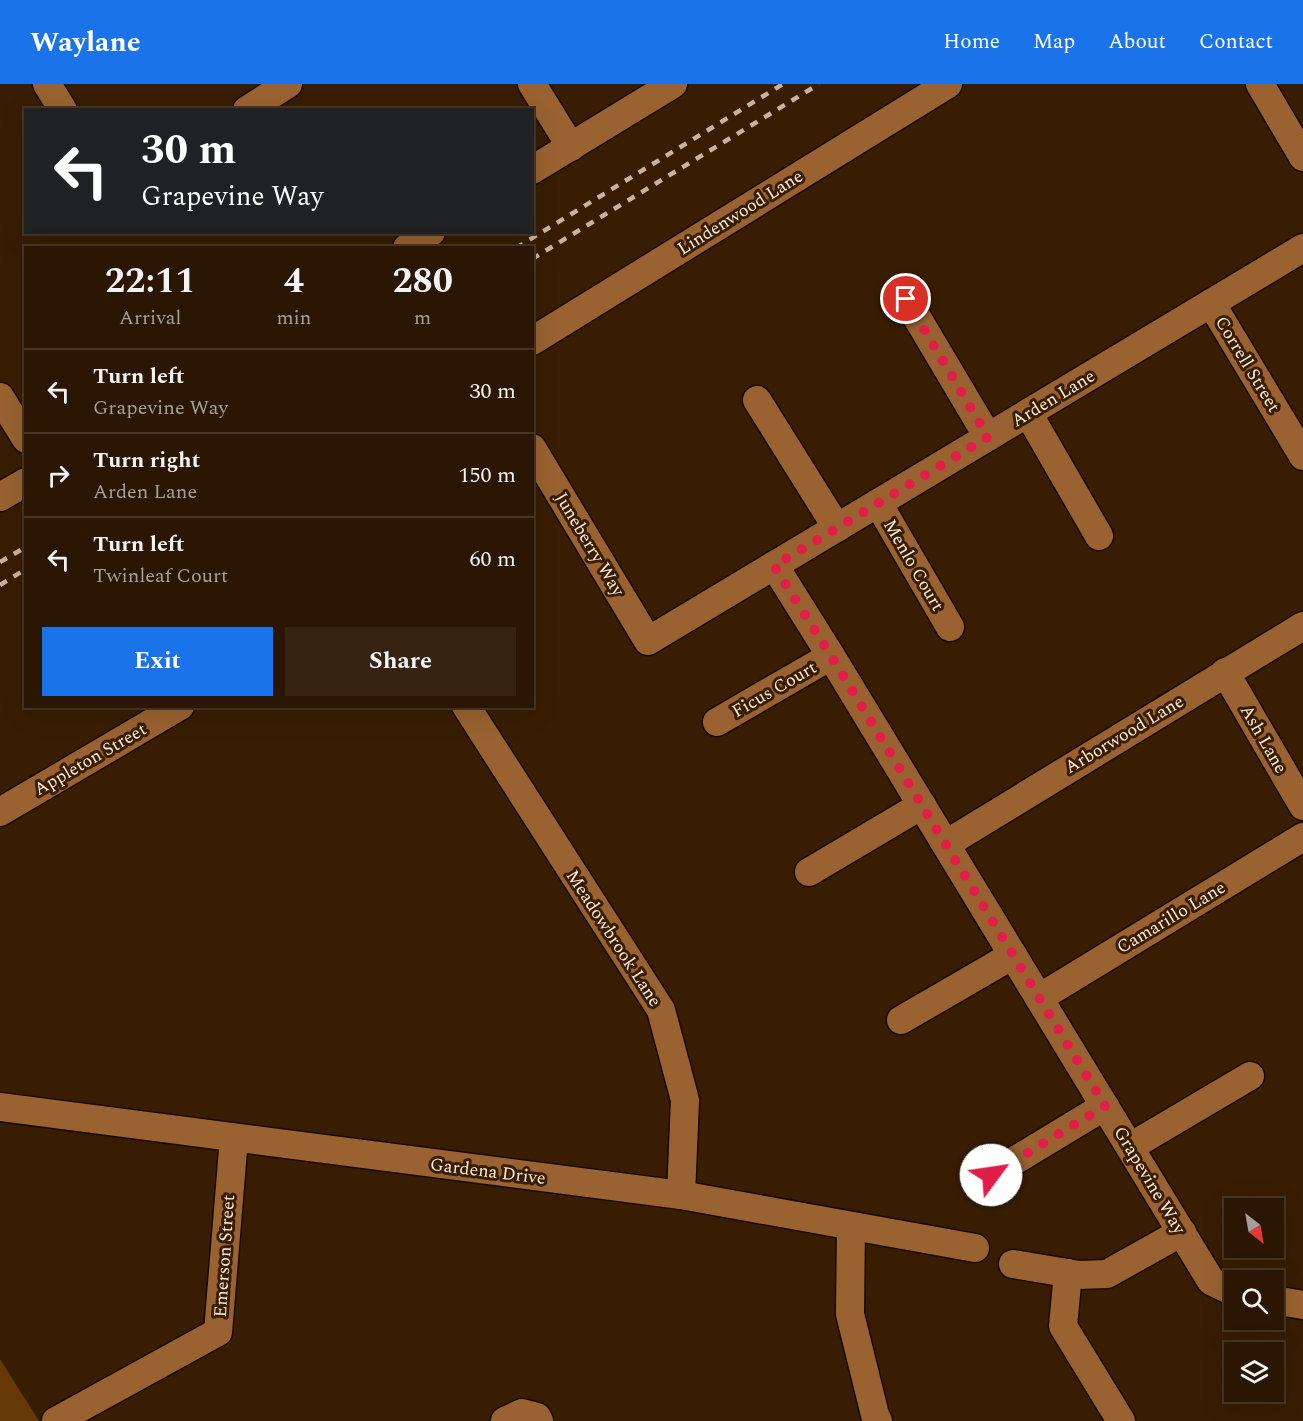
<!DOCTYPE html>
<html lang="en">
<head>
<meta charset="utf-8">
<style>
  body { margin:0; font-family:Spectral,serif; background:#362311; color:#f1f3f6; height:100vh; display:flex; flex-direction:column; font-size:22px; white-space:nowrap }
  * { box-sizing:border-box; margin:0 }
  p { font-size:20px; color:#a59f99 }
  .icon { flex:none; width:33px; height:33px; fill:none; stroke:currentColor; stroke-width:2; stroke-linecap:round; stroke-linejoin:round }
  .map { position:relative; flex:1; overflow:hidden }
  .sheet { position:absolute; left:24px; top:162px; width:510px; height:462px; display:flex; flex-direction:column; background:#2a1602; border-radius:0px; box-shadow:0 6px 24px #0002,0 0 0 2px #463524 }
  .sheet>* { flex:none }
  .guide { position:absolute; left:24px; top:24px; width:510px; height:126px; border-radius:0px; box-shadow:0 6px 24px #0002,0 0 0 2px #463524; background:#202124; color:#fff; overflow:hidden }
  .needle { width:39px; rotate:149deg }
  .buttons { position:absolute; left:1224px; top:1114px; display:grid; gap:12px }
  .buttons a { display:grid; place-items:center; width:60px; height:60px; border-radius:0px; background:#2a1602; box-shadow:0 6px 24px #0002,0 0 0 2px #463524; font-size:30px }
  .pin { position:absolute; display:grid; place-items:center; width:51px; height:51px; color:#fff; margin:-26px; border:3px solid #fff; border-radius:50%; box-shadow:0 2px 6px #0007 }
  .me { position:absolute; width:66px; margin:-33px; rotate:59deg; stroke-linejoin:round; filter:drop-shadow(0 0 4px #0008) }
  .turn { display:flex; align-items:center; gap:21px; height:126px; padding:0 18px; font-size:27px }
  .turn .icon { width:78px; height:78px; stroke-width:2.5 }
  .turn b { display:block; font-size:42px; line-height:51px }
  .eta { display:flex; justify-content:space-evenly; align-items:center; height:102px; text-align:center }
  .eta b { font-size:36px; font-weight:700; line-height:42px }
  .cta { display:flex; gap:12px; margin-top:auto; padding:12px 18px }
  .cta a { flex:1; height:69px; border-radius:0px; background:#1a73e8; color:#fff; font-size:24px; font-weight:700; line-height:69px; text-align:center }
  .cta a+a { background:#362311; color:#f1f3f6 }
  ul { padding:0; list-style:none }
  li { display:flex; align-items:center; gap:18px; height:84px; padding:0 18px; border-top:2px solid #463524 }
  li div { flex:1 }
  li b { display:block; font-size:22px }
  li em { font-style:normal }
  header { display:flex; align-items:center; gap:36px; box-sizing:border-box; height:84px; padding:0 30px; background:#1a73e8; color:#fff }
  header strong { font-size:28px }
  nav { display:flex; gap:33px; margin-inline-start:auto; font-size:21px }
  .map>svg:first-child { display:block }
  .green { fill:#653806 }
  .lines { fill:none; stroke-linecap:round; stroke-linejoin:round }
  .minor-casing { stroke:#190900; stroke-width:31 }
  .minor { stroke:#996230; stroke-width:28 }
  .rail { stroke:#c8b3a0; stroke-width:4.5; stroke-dasharray:8 8; stroke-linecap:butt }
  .route { stroke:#e11d48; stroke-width:10; stroke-dasharray:0 18 }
  .labels { text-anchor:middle; stroke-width:6; stroke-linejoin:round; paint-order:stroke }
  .street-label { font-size:18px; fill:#ffecdc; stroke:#381d02 }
</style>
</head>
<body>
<header>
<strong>Waylane</strong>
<nav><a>Home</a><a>Map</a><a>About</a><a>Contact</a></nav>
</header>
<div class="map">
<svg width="1303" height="1337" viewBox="0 0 1303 1337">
  <rect width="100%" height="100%" fill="#381d02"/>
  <!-- green -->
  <path class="green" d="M0,1275L39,1337H0Z"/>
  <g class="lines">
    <defs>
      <g id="minor">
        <path d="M47,0L63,26"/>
        <path d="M532,0L571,63"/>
        <path d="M1260,0L1303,73"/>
        <path d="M247,26L288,0"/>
        <path d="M532,86L673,0"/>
        <path d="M407,164L431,148"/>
        <path d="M906,215L988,353"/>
        <path d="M1211,219L1303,372"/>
        <path d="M532,257L948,0"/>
        <path d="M0,313L26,355"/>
        <path d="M757,316L837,444"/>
        <path d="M1028,329L1099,452"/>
        <path d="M532,364L648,557L1303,164"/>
        <path d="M0,413L26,398"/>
        <path d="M878,419L950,543"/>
        <path d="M774,481L831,572L1211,1197L1234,1208"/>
        <path d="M1225,588L1303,722"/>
        <path d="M466,622L661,926L685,1016L681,1111"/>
        <path d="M717,638L831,572"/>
        <path d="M0,728L180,622"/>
        <path d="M946,760L1303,542"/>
        <path d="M809,788L922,721"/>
        <path d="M1039,914L1303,753"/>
        <path d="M901,936L1013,871"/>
        <path d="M0,1023L681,1111L975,1164"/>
        <path d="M1130,1063L1250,992"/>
        <path d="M991,1091L1105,1022"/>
        <path d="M851,1142L850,1230L875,1331L878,1337"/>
        <path d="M1013,1180L1079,1191L1107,1190L1182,1148"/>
        <path d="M1068,1189L1063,1242L1121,1337"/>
        <path d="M1274,1216L1303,1221"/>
        <path d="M56,1337L218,1248L234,1054"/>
        <path d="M505,1337L522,1329L537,1333L539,1337"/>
      </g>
    </defs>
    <!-- minor casing -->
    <use href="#minor" class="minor-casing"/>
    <!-- minor -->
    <use href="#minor" class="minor"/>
    <!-- rail -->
    <g class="rail">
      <path d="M516,164L783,0"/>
      <path d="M532,175L819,0"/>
      <path d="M0,478L26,463"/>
      <path d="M0,501L26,485"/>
    </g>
  </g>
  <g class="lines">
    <!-- route -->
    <path class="route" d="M906,215L988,353L774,482L831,572L1105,1022L991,1091"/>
  </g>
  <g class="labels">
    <!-- street labels -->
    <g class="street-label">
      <text transform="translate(740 128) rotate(-32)" y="6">Lindenwood Lane</text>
      <text transform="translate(1248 280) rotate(59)" y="6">Correll Street</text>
      <text transform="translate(1053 314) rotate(-31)" y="6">Arden Lane</text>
      <text transform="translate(590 460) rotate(59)" y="6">Juneberry Way</text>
      <text transform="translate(914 481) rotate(60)" y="6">Menlo Court</text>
      <text transform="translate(774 605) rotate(-30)" y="6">Ficus Court</text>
      <text transform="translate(1124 650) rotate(-31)" y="6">Arborwood Lane</text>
      <text transform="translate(1264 655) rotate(60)" y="6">Ash Lane</text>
      <text transform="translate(90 675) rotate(-30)" y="6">Appleton Street</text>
      <text transform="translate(1171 833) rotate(-31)" y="6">Camarillo Lane</text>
      <text transform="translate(614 854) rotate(57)" y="6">Meadowbrook Lane</text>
      <text transform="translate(488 1087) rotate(7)" y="6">Gardena Drive</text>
      <text transform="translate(1150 1096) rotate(59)" y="6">Grapevine Way</text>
      <text transform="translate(224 1172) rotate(-86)" y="6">Emerson Street</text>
    </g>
  </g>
</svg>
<div class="buttons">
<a><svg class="needle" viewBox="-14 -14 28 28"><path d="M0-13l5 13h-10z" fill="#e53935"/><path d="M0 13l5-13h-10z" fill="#a59f99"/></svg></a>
<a><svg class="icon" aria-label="search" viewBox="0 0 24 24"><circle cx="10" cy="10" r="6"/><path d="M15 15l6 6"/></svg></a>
<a><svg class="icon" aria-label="layers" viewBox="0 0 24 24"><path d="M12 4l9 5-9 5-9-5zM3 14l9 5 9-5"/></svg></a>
</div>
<div class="pin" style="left:906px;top:215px;background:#d93025"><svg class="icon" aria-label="arrive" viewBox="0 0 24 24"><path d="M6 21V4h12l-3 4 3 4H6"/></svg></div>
<svg class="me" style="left:991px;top:1091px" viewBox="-20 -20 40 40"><circle r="19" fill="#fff"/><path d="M0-13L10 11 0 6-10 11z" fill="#e11d48"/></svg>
<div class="guide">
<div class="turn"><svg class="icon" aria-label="left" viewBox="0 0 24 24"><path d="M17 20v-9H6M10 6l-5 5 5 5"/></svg><div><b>30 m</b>Grapevine Way</div></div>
</div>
<section class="sheet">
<div class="eta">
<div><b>22:11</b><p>Arrival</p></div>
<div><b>4</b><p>min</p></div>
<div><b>280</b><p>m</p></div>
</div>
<ul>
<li><svg class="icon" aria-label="left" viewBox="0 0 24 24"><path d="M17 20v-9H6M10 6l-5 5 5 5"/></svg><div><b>Turn left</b><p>Grapevine Way</p></div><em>30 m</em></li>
<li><svg class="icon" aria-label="right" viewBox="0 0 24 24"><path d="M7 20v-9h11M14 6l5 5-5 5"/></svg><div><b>Turn right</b><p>Arden Lane</p></div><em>150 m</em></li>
<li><svg class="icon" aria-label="left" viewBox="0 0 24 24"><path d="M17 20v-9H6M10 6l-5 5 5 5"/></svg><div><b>Turn left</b><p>Twinleaf Court</p></div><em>60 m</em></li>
</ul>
<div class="cta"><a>Exit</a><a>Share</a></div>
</section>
</div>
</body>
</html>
